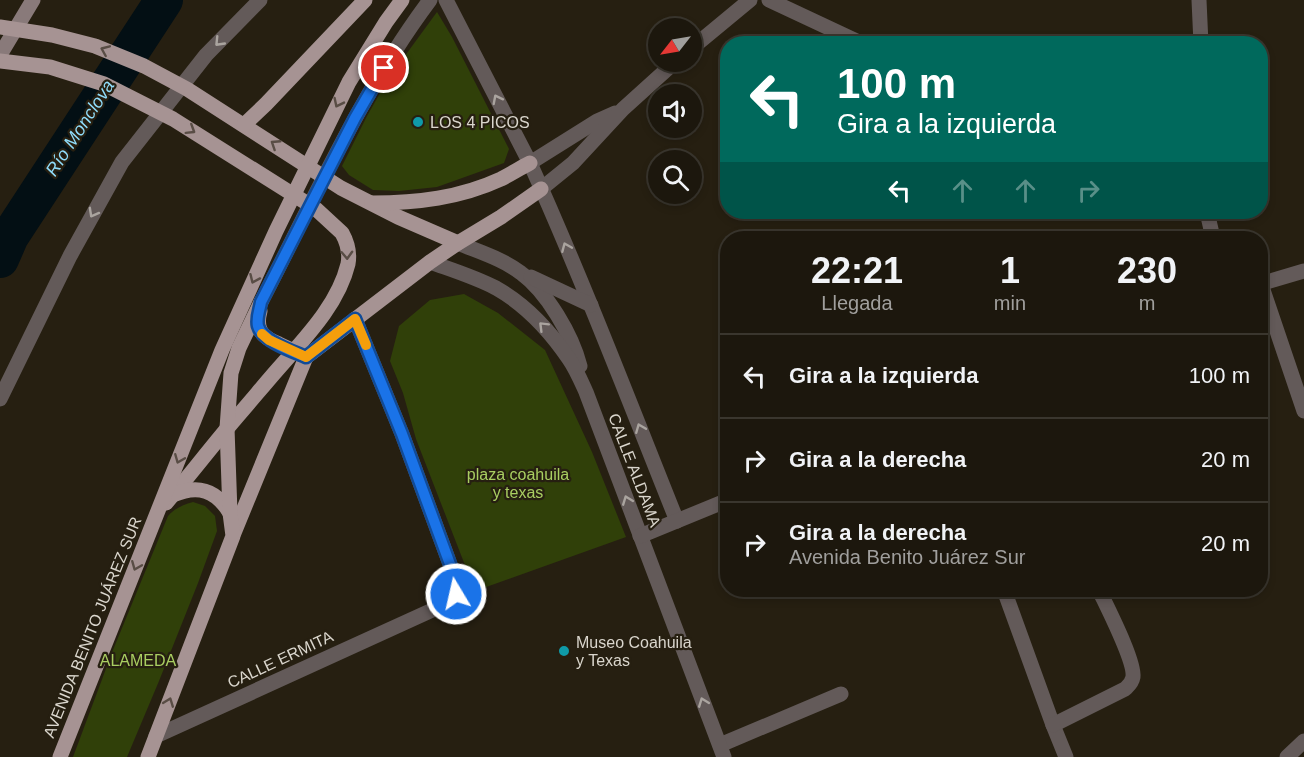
<!DOCTYPE html>
<html lang="es">
<head>
<meta charset="utf-8">
<style>
  body { margin:0; font-family:Arial,sans-serif; background:#29241b; color:#f1f3f6; height:100vh; display:flex; flex-direction:column; font-size:22px; white-space:nowrap }
  * { box-sizing:border-box; margin:0 }
  p { font-size:20px; color:#a09f9d }
  .icon { flex:none; width:33px; height:33px; fill:none; stroke:currentColor; stroke-width:2; stroke-linecap:round; stroke-linejoin:round }
  .map { position:relative; flex:1; overflow:hidden }
  .side { position:absolute; left:720px; top:231px; width:548px; height:366px; display:flex; flex-direction:column; background:#1c170d; border-radius:24px; box-shadow:0 3px 9px #0003,0 0 0 2px #3a362e }
  .side>* { flex:none }
  .hud { position:absolute; left:720px; top:36px; width:548px; height:183px; border-radius:24px; box-shadow:0 3px 9px #0003,0 0 0 2px #3a362e; background:#00695c; color:#fff; overflow:hidden }
  .needle { width:39px; rotate:239deg }
  .tools { position:absolute; left:648px; top:18px; display:grid; gap:12px }
  .tools a { display:grid; place-items:center; width:54px; height:54px; border-radius:50%; background:#1c170d; box-shadow:0 3px 9px #0003,0 0 0 2px #3a362e; font-size:30px }
  .pin { position:absolute; display:grid; place-items:center; width:51px; height:51px; color:#fff; margin:-26px; border:3px solid #fff; border-radius:50%; box-shadow:0 2px 6px #0007 }
  .me { position:absolute; width:66px; margin:-33px; rotate:351deg; stroke-linejoin:round; filter:drop-shadow(0 0 4px #0008) }
  .turn { display:flex; align-items:center; gap:21px; height:126px; padding:0 18px; font-size:27px }
  .turn .icon { width:78px; height:78px; stroke-width:2.5 }
  .turn b { display:block; font-size:42px; line-height:51px }
  .lanes { display:flex; align-items:center; height:57px; padding:0 18px; background:#0003; justify-content:center; gap:30px; direction:ltr }
  .lanes .off { opacity:.35 }
  .eta { display:flex; justify-content:space-evenly; align-items:center; height:102px; text-align:center }
  .eta b { font-size:36px; font-weight:700; line-height:42px }
  ul { padding:0; list-style:none }
  li { display:flex; align-items:center; gap:18px; height:84px; padding:0 18px; border-top:2px solid #3a362e }
  li div { flex:1 }
  li b { display:block; font-size:22px }
  li em { font-style:normal }
  .map>svg:first-child { display:block }
  .green { fill:#304009 }
  .lines { fill:none; stroke-linecap:round; stroke-linejoin:round }
  .river { stroke:#030f14; stroke-width:38 }
  .minor { stroke:#635a59; stroke-width:15 }
  .tertiary { stroke:#635a59; stroke-width:15 }
  .secondary { stroke:#897a7a; stroke-width:15 }
  .primary { stroke:#a69393; stroke-width:15 }
  .oneway { stroke:#aaa49f }
  .oneway2 { stroke:#594d45 }
  .route-casing { stroke:#114b97; stroke-width:15 }
  .route { stroke:#1a73e8; stroke-width:10 }
  .slow { stroke:#f59e0b; stroke-width:10 }
  .culture-dot { fill:#0f9aa8; stroke:#261f11; stroke-width:2 }
  .labels { text-anchor:middle; stroke-width:4.5; stroke-linejoin:round; paint-order:stroke }
  .poi-label { font-size:16px; fill:#dad6cd; stroke:#261f11; text-anchor:start }
  .street-label { font-size:16px; fill:#dad6cd; stroke:#261f11 }
  .park-label { font-size:16px; fill:#a9ce61; stroke:#261f11 }
  .water-label { font-size:18px; font-style:italic; fill:#90dcfa; stroke:#261f11 }
</style>
</head>
<body>
<div class="map">
<svg width="1304" height="757" viewBox="0 0 1304 757">
  <rect width="100%" height="100%" fill="#261f11"/>
  <!-- green -->
  <g class="green">
    <path d="M437,12L452,37L509,149L504,163L437,187L399,191L373,190L349,175L342,166L367,116L388,79Z"/>
    <path d="M464,294L498,313L545,350L592,452L626,537L475,591L416,439L403,393L390,361L399,326L430,300Z"/>
    <path d="M193,502L205,506L215,516L217,531L198,583L159,681L127,757H73L113,650L168,516C175,508 183,505 193,502Z"/>
  </g>
  <g class="lines">
    <!-- river -->
    <path class="river" d="M0,259L10,236L164,0"/>
    <!-- minor -->
    <g class="minor">
      <path d="M769,0L863,44"/>
      <path d="M1199,0L1201,44"/>
      <path d="M1207,212L1213,238"/>
      <path d="M1261,284L1304,411"/>
      <path d="M1004,590L1053,725L1066,757"/>
      <path d="M1053,725L1125,689C1129,685 1132,683 1133,677C1135,661 1107,607 1099,590"/>
      <path d="M156,736L439,607C454,599 460,593 454,575L402,434L355,319"/>
      <path d="M720,745L841,694"/>
      <path d="M1287,757L1304,741"/>
    </g>
    <!-- tertiary -->
    <g class="tertiary">
      <path d="M446,0L530,163C583,281 629,401 677,521"/>
      <path d="M692,48L750,0"/>
      <path d="M530,163L597,121L615,113"/>
      <path d="M541,189L573,163L623,109L675,62"/>
      <path d="M458,243C479,252 503,259 521,273C547,292 572,335 580,366"/>
      <path d="M430,262C452,270 475,277 496,288C526,305 550,331 569,359C576,369 581,381 586,392L724,757"/>
      <path d="M531,277L591,305"/>
      <path d="M1260,284L1304,271"/>
      <path d="M261,302C314,200 361,92 430,0"/>
      <path d="M0,399L70,256L122,162L206,55L260,0"/>
      <path d="M640,536L728,500"/>
    </g>
    <!-- secondary -->
    <path class="secondary" d="M0,55L33,0"/>
    <!-- primary -->
    <g class="primary">
      <path d="M0,27L52,35L95,46L144,66L187,89L341,188L398,217L458,243"/>
      <path d="M0,61L50,67L104,84L173,119L316,209L342,233C347,242 350,253 348,264C338,305 305,338 278,369C264,385 250,402 236,418C212,446 190,475 166,503"/>
      <path d="M244,125L266,104L365,0"/>
      <path d="M372,203C417,203 460,198 501,179C511,174 520,168 530,163"/>
      <path d="M260,311C255,330 262,337 279,344C288,348 297,353 306,357L430,262L458,243L501,217L541,189"/>
      <path d="M173,495C198,484 216,490 230,513"/>
      <path d="M234,533L306,357"/>
      <path d="M60,757L222,350L276,231L349,82L386,22L402,0"/>
      <path d="M148,757L233,536L230,513L227,428L231,373L239,348L261,302"/>
    </g>
  </g>
  <!-- one-way arrows -->
  <defs><path id="oneway-chevron" d="M-2-3.5L2.5 0L-2 3.5" fill="none" stroke-width="1.6" stroke-linecap="round" stroke-linejoin="round" transform="scale(1.5)"/></defs>
  <g class="oneway">
    <use href="#oneway-chevron" transform="translate(219 42) rotate(134)"/>
    <use href="#oneway-chevron" transform="translate(497 99) rotate(-117)"/>
    <use href="#oneway-chevron" transform="translate(93 213) rotate(119)"/>
    <use href="#oneway-chevron" transform="translate(566 247) rotate(-113)"/>
    <use href="#oneway-chevron" transform="translate(543 326) rotate(-135)"/>
    <use href="#oneway-chevron" transform="translate(640 428) rotate(-112)"/>
    <use href="#oneway-chevron" transform="translate(627 500) rotate(-111)"/>
    <use href="#oneway-chevron" transform="translate(703 702) rotate(-111)"/>
  </g>
  <g class="oneway2">
    <use href="#oneway-chevron" transform="translate(105 50) rotate(-157)"/>
    <use href="#oneway-chevron" transform="translate(338 103) rotate(116)"/>
    <use href="#oneway-chevron" transform="translate(191 130) rotate(32)"/>
    <use href="#oneway-chevron" transform="translate(275 144) rotate(-147)"/>
    <use href="#oneway-chevron" transform="translate(347 255) rotate(88)"/>
    <use href="#oneway-chevron" transform="translate(254 279) rotate(114)"/>
    <use href="#oneway-chevron" transform="translate(179 459) rotate(112)"/>
    <use href="#oneway-chevron" transform="translate(136 566) rotate(112)"/>
    <use href="#oneway-chevron" transform="translate(169 702) rotate(-69)"/>
  </g>
  <g class="lines">
    <defs>
      <path id="route" d="M384,68L355,118L261,302C260,309 256,318 258,326C262,341 292,351 306,357L355,319L402,434L454,575L456,581V594"/>
    </defs>
    <!-- route casing -->
    <use href="#route" class="route-casing"/>
    <!-- route -->
    <use href="#route" class="route"/>
    <!-- slow -->
    <path class="slow" d="M262,334L269,340L306,357L355,319L366,345"/>
  </g>
  <!-- markers -->
  <g class="culture-dot">
    <circle cx="418" cy="122" r="6"/>
    <circle cx="564" cy="651" r="6"/>
  </g>
  <g class="labels">
    <!-- poi labels -->
    <g class="poi-label">
      <text x="430" y="128">LOS 4 PICOS</text>
      <text x="576" y="648">Museo Coahuila<tspan x="576" dy="18">y Texas</tspan></text>
    </g>
    <!-- street labels -->
    <g class="street-label">
      <text transform="translate(635 470) rotate(69)" y="6">CALLE ALDAMA</text>
      <text transform="translate(92 627) rotate(-68)" y="6">AVENIDA BENITO JUÁREZ SUR</text>
      <text transform="translate(280 659) rotate(-25)" y="6">CALLE ERMITA</text>
    </g>
    <!-- park labels -->
    <g class="park-label">
      <text x="518" y="480">plaza coahuila<tspan x="518" dy="18">y texas</tspan></text>
      <text x="138" y="666">ALAMEDA</text>
    </g>
    <!-- water labels -->
    <g class="water-label">
      <text transform="translate(80 128) rotate(-57)" y="6">Río Monclova</text>
    </g>
  </g>
</svg>
<div class="tools">
<a><svg class="needle" viewBox="-14 -14 28 28"><path d="M0-13l5 13h-10z" fill="#e53935"/><path d="M0 13l5-13h-10z" fill="#a09f9d"/></svg></a>
<a><svg class="icon" aria-label="sound" viewBox="0 0 24 24"><path d="M4 9h4l5-4v14l-5-4H4zM17 9q2 3 0 6"/></svg></a>
<a><svg class="icon" aria-label="search" viewBox="0 0 24 24"><circle cx="10" cy="10" r="6"/><path d="M15 15l6 6"/></svg></a>
</div>
<div class="pin" style="left:384px;top:68px;background:#d93025"><svg class="icon" aria-label="arrive" viewBox="0 0 24 24"><path d="M6 21V4h12l-3 4 3 4H6"/></svg></div>
<svg class="me" style="left:456px;top:594px" viewBox="-20 -20 40 40"><circle r="17" fill="#1a73e8" stroke="#fff" stroke-width="3"/><path d="M0-11L8 9 0 5-8 9z" fill="#fff"/></svg>
<div class="hud">
<div class="turn"><svg class="icon" aria-label="left" viewBox="0 0 24 24"><path d="M17 20v-9H6M10 6l-5 5 5 5"/></svg><div><b>100 m</b>Gira a la izquierda</div></div>
<div class="lanes"><svg class="icon" aria-label="left" viewBox="0 0 24 24"><path d="M17 20v-9H6M10 6l-5 5 5 5"/></svg><svg class="icon off" aria-label="ahead" viewBox="0 0 24 24"><path d="M12 20V5M6 11l6-6 6 6"/></svg><svg class="icon off" aria-label="ahead" viewBox="0 0 24 24"><path d="M12 20V5M6 11l6-6 6 6"/></svg><svg class="icon off" aria-label="right" viewBox="0 0 24 24"><path d="M7 20v-9h11M14 6l5 5-5 5"/></svg></div>
</div>
<section class="side">
<div class="eta">
<div><b>22:21</b><p>Llegada</p></div>
<div><b>1</b><p>min</p></div>
<div><b>230</b><p>m</p></div>
</div>
<ul>
<li><svg class="icon" aria-label="left" viewBox="0 0 24 24"><path d="M17 20v-9H6M10 6l-5 5 5 5"/></svg><div><b>Gira a la izquierda</b></div><em>100 m</em></li>
<li><svg class="icon" aria-label="right" viewBox="0 0 24 24"><path d="M7 20v-9h11M14 6l5 5-5 5"/></svg><div><b>Gira a la derecha</b></div><em>20 m</em></li>
<li><svg class="icon" aria-label="right" viewBox="0 0 24 24"><path d="M7 20v-9h11M14 6l5 5-5 5"/></svg><div><b>Gira a la derecha</b><p>Avenida Benito Juárez Sur</p></div><em>20 m</em></li>
</ul>
</section>
</div>
</body>
</html>
